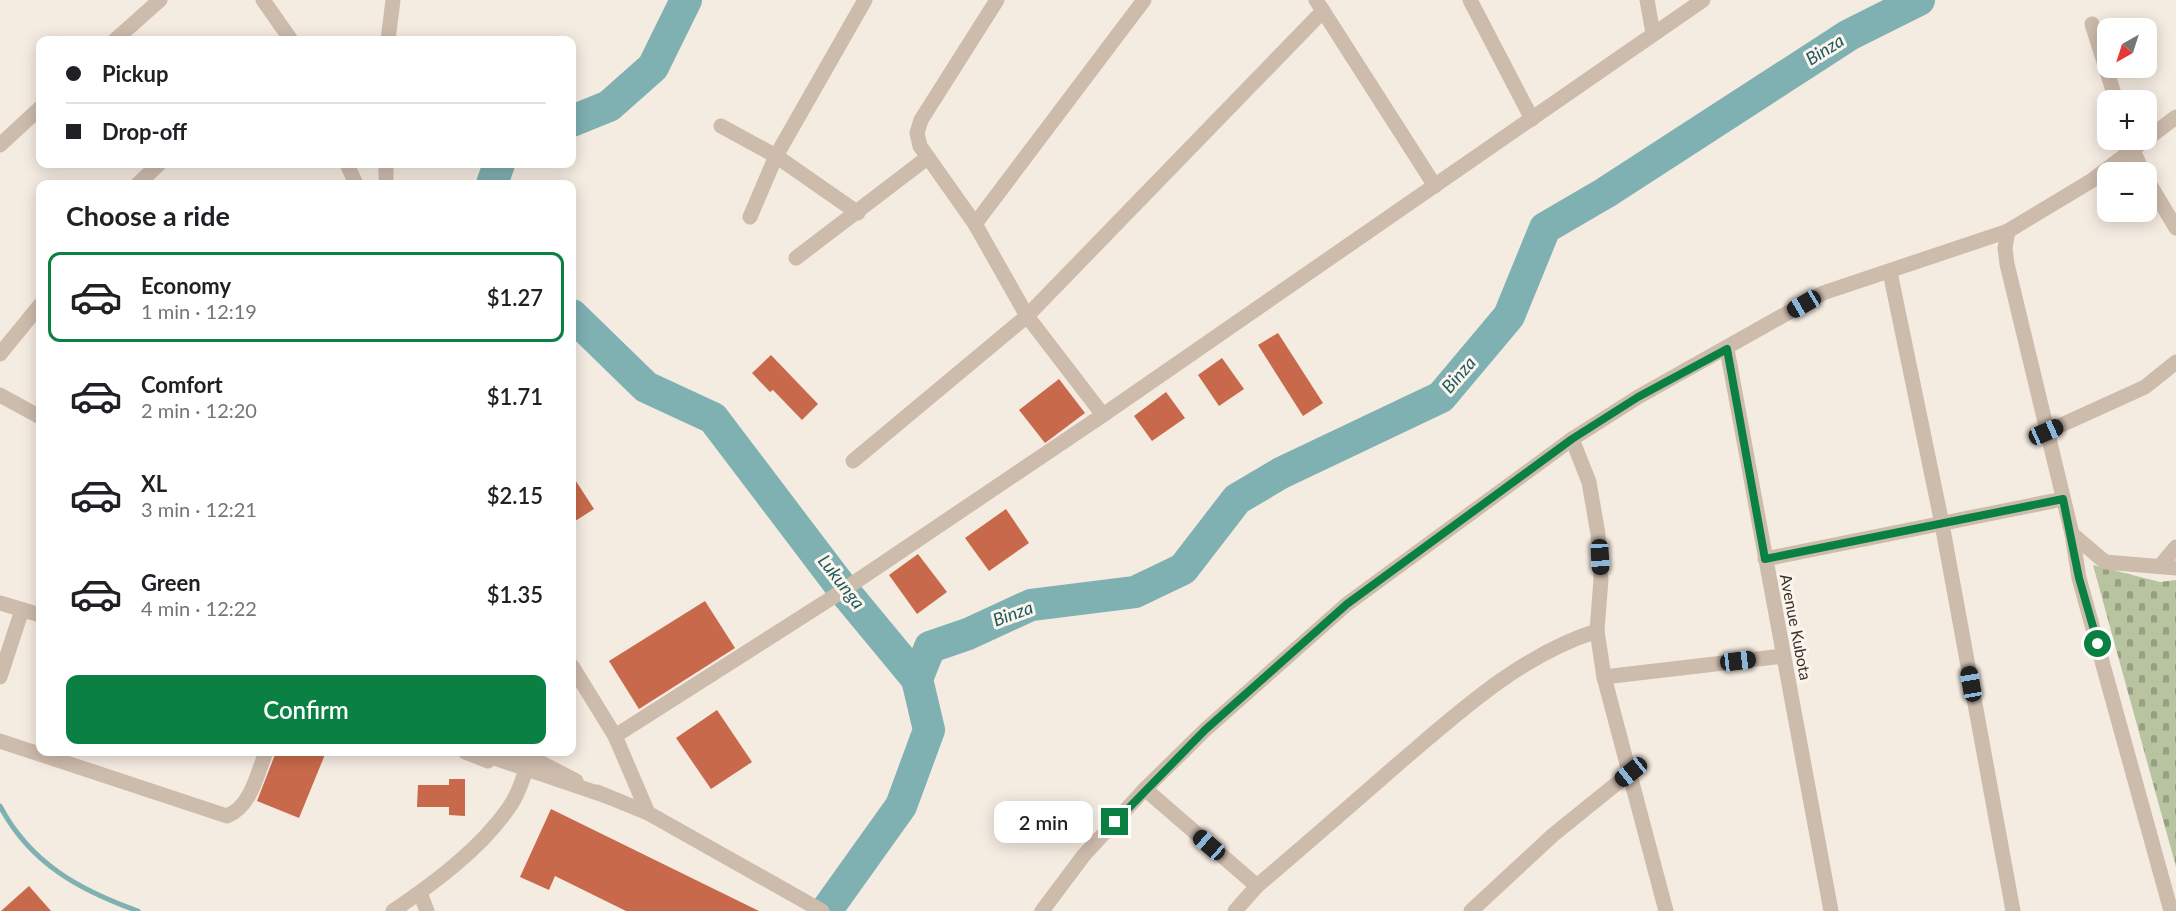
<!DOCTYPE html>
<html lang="en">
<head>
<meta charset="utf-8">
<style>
  :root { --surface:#fff; --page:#f2f2f2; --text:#202124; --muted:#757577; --line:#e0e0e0; --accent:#0b8043 }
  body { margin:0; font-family:Lato,sans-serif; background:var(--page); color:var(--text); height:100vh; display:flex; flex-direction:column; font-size:22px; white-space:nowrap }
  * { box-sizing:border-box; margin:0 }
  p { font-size:20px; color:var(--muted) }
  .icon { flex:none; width:33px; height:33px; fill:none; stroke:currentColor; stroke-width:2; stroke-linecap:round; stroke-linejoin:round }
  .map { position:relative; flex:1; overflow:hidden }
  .details { position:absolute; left:36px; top:180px; width:540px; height:576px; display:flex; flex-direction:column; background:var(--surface); border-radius:12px; box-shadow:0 3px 15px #0003 }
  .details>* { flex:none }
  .top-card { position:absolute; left:36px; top:36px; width:540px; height:132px; border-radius:12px; box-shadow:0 3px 15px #0003; display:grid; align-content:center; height:132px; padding:0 30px; background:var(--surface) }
  .needle { width:39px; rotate:219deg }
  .fabs { position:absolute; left:2097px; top:18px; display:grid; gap:12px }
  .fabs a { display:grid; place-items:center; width:60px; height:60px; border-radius:12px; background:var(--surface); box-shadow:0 3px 15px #0003; font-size:30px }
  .end { position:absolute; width:27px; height:27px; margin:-14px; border:8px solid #0b8043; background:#fff; box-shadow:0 0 0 3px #fff }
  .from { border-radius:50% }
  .bubble { position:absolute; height:42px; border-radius:12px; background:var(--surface); box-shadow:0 3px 15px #0003; font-size:20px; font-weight:600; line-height:42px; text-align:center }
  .car { position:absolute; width:18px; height:36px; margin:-18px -9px; border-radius:8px; box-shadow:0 0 4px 2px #0007; background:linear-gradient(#222 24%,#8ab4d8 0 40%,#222 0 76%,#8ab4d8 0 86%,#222 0) }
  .top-card b { display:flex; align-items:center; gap:21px; height:57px; font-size:22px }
  .top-card b+b { border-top:2px solid var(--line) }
  .top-card i { width:15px; height:15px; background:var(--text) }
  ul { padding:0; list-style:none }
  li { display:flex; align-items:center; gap:18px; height:90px; margin:0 12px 9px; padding:0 18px; border:3px solid transparent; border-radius:12px }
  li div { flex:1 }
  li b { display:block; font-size:22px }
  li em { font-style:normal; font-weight:600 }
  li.on { border-color:var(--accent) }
  li>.icon { width:54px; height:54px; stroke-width:1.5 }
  h2 { padding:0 30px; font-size:27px; line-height:72px }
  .primary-button { display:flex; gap:12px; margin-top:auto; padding:12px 30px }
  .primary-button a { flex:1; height:69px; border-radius:12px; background:var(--accent); color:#fff; font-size:24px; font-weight:600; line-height:69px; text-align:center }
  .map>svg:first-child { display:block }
  .cemetery { fill:url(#cemetery-stones) }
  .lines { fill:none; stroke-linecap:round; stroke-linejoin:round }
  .stream { stroke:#7fb0b2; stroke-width:5 }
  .river { stroke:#7fb0b2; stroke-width:32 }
  .building { fill:#c8694b }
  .minor { stroke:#cdbbac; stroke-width:15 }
  .minor-bridge { stroke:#cdbbac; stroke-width:15 }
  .route { stroke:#0b8043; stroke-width:8 }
  .labels { text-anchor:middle; stroke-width:6; stroke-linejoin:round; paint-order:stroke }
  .street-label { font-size:16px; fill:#3b302b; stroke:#fbf5ee }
  .water-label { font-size:18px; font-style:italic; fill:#1f5a5e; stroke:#fbf5ee }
</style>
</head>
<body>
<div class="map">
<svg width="2176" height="911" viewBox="0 0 2176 911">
  <defs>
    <pattern id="cemetery-stones" width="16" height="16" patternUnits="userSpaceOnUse" patternTransform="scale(1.5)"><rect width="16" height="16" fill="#b8c4a0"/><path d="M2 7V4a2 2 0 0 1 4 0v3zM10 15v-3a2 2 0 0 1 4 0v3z" fill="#97a083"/></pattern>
  </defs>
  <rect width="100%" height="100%" fill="#f4ebe1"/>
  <path class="cemetery" d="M2093,565L2160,582L2176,580V867Z"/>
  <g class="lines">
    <path class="stream" d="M0,806C30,863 79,890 138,911"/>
    <g class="river">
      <path d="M572,121L609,106L653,67L686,0"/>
      <path d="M492,184L499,164"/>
      <path d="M572,315L646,387L713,418L845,592L917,679L929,730L901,806L826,911"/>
      <path d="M917,679L930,647L968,634L1031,605L1135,592L1183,569L1237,499L1281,473L1441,397L1509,316L1545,228L1605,193L1849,35L1919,0"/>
    </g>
  </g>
  <g class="building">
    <path d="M1278,333L1323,403L1303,416L1258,345Z"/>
    <path d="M771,355L818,404L802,420L773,390L770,392L752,373Z"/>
    <path d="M1222,358L1244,389L1219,406L1198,375Z"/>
    <path d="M1059,379L1085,413L1045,443L1019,410Z"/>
    <path d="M1166,392L1185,418L1152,441L1134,416Z"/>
    <path d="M572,475L594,509L572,523Z"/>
    <path d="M1006,509L1029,543L989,571L965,538Z"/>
    <path d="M918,554L947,592L917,614L889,575Z"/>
    <path d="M705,601L735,648L639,709L609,661Z"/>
    <path d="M717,710L752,762L711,789L676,738Z"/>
    <path d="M276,752H326L299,818L257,801Z"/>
    <path d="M449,779H465V816L449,815V807H417L418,785H449Z"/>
    <path d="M551,809L759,911H626L555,876L549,890L520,877Z"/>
    <path d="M29,886L51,911H1Z"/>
  </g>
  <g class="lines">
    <g class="minor">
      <path d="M263,0L291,40"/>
      <path d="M997,0L921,120L917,133L920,146L975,224L1027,316L1103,415"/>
      <path d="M1316,0L1435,186"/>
      <path d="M1470,0L1532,119"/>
      <path d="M1647,0L1653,33"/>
      <path d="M2092,24L2116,100"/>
      <path d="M115,40L160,0"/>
      <path d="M388,40L393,0"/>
      <path d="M721,126L776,156L858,213"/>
      <path d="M2128,140L2143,172"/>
      <path d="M0,145L40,108"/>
      <path d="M347,164L356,184"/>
      <path d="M386,164V184"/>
      <path d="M2146,178L2176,228"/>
      <path d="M138,184L159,164"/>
      <path d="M750,217L776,156L865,0"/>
      <path d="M975,224L1144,0"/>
      <path d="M2008,231L2005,248L2007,264L2072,534L2079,578L2171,911"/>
      <path d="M796,258L927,158"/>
      <path d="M1890,272L1942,524L2013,911"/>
      <path d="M1727,349L1831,911"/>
      <path d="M0,354L40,305"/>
      <path d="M0,395L40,417"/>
      <path d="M2046,432L2145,387L2176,362"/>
      <path d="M1572,439L1589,482L1598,534L1601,579L1597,631L1604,677L1666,911"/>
      <path d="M853,461L1027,316L1323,11"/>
      <path d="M2072,534L2105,562L2176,568"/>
      <path d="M1765,559L2063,499"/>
      <path d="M2160,566L2176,547"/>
      <path d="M0,603L40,615"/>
      <path d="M572,666L615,736L648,813"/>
      <path d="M0,677L22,610"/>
      <path d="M1604,677L1783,656"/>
      <path d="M615,736L830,599L1103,415L1703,0"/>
      <path d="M0,741L227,816C251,807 257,774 266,752"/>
      <path d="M465,752L488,761"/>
      <path d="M506,752L530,757L576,781"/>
      <path d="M1145,789L1257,886"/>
      <path d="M597,792L648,813L822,911"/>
      <path d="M420,893L427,911"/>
      <path d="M393,911C434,883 479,850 508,809C519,794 524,775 530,758"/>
      <path d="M1042,911L1084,855L1145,789L1205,730L1347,604L1572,439L1638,397L1823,293L2008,231L2091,181L2176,117"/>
      <path d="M1235,911L1257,886C1304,846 1351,805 1398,764C1458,713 1520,655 1597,631"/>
      <path d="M1471,911L1553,835L1631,772"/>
    </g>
    <path class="minor-bridge" d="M477,752L609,797"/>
  </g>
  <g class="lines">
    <path class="route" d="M1115,822L1205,730L1347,604L1572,439L1638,397L1727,349L1765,559L2063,499L2079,578L2098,644"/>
  </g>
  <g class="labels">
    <g class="street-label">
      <text transform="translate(1796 627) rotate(79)" y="6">Avenue Kubota</text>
    </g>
    <g class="water-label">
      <text transform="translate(1825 50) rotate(-32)" y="6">Binza</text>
      <text transform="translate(1459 375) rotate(-49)" y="6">Binza</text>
      <text transform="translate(841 582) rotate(52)" y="6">Lukunga</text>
      <text transform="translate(1013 614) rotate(-20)" y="6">Binza</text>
    </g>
  </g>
</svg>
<div class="fabs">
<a><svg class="needle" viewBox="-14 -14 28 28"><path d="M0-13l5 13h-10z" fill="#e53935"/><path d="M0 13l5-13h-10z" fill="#757577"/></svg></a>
<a>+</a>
<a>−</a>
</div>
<i class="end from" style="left:2098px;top:644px"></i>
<i class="end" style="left:1115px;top:822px"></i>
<div class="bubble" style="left:994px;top:801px;width:99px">2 min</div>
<i class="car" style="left:1804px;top:304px;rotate:240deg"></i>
<i class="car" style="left:2046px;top:432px;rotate:66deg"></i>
<i class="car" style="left:1600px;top:557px;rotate:177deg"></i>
<i class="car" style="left:1738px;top:661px;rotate:83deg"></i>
<i class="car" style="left:1971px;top:684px;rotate:350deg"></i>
<i class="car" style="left:1631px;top:772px;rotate:231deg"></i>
<i class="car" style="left:1209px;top:845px;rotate:311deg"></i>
<div class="top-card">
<b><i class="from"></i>Pickup</b>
<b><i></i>Drop-off</b>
</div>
<section class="details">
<h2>Choose a ride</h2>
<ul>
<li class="on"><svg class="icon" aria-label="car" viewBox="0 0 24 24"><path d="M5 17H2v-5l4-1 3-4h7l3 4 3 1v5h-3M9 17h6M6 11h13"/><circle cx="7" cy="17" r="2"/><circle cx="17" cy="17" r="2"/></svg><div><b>Economy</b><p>1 min · 12:19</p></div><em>$1.27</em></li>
<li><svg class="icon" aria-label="car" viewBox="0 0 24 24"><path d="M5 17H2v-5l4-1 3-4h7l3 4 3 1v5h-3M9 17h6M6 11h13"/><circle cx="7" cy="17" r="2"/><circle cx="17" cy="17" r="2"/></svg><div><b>Comfort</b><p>2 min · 12:20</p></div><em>$1.71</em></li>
<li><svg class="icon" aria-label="car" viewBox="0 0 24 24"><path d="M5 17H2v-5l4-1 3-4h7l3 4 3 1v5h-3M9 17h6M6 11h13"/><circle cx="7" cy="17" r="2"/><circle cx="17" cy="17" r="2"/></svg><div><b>XL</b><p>3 min · 12:21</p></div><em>$2.15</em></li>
<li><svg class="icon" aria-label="car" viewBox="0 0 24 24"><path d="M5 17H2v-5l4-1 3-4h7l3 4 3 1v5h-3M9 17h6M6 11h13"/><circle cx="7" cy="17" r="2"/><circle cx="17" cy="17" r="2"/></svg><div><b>Green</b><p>4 min · 12:22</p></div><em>$1.35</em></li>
</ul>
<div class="primary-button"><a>Confirm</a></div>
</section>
</div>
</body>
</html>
